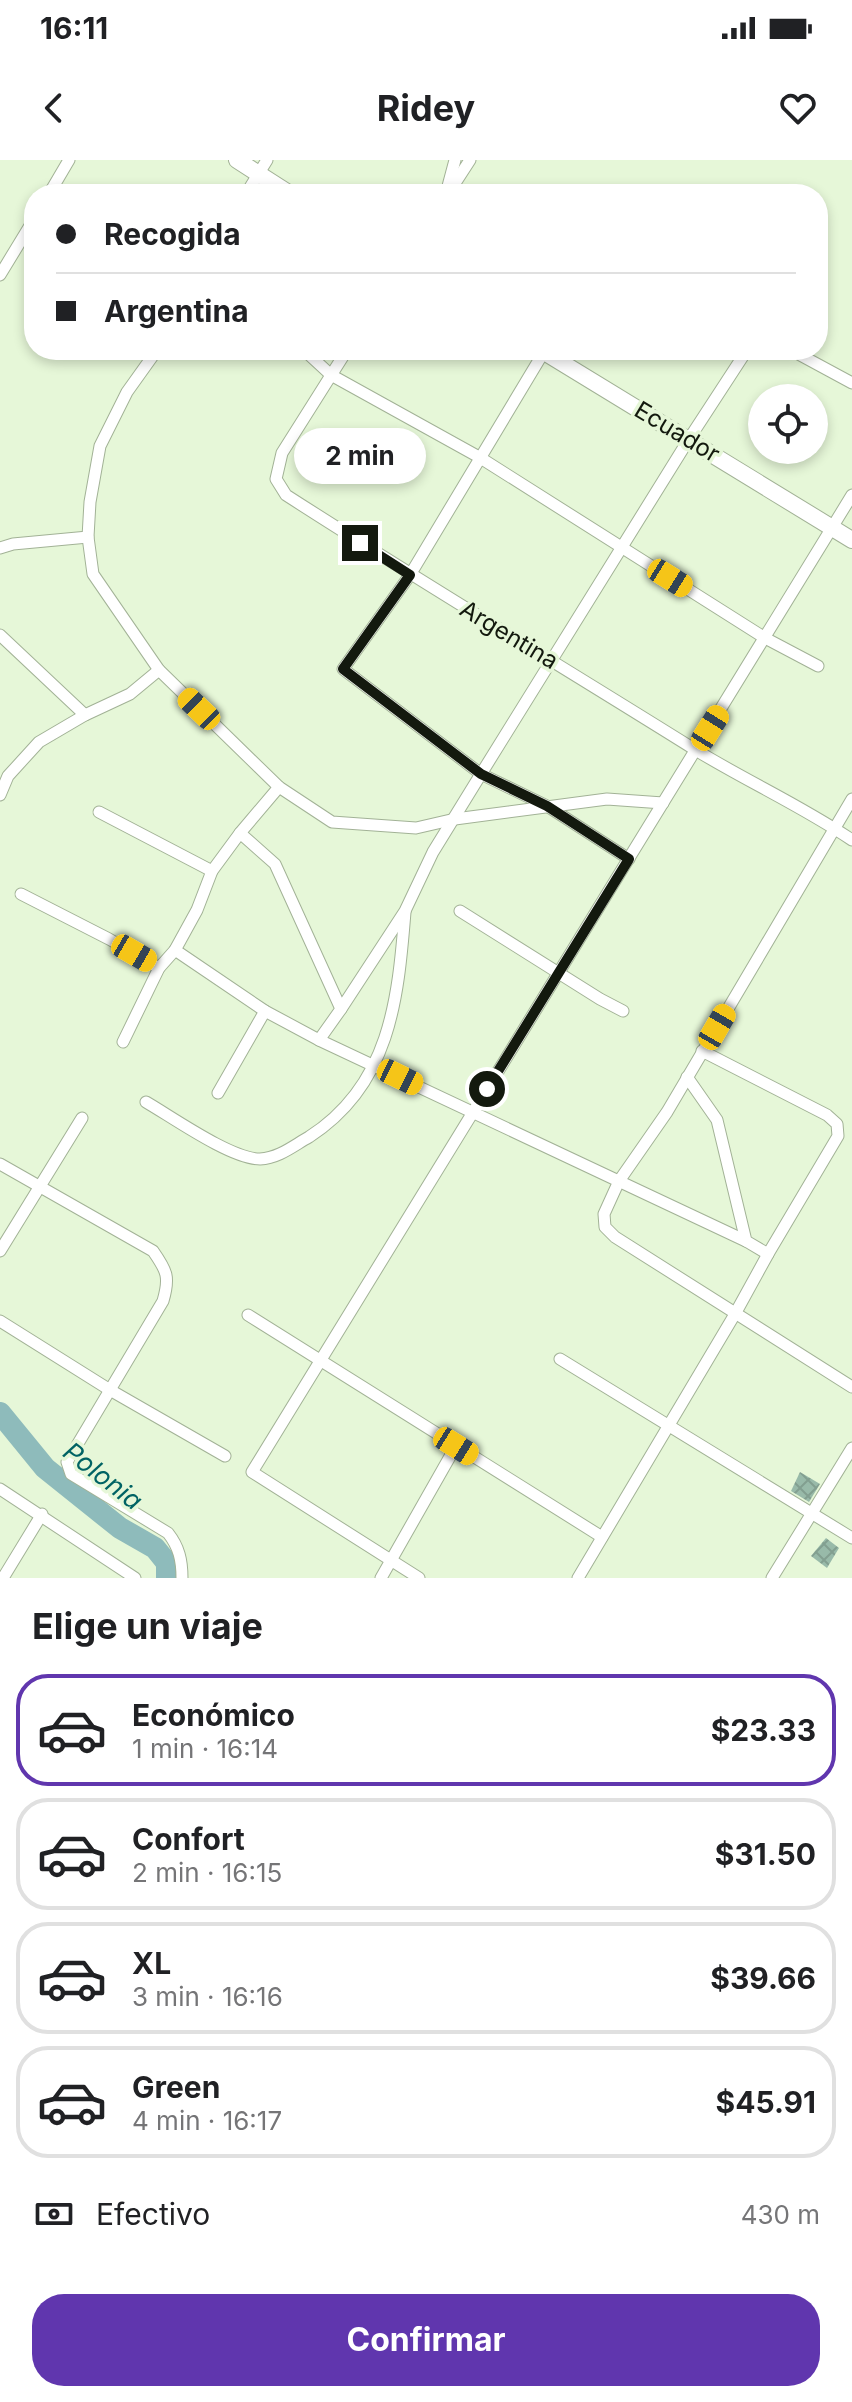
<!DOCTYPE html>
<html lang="es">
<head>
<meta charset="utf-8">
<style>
  :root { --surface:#fff; --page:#f6f6f6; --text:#202124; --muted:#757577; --line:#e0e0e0; --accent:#6036ae }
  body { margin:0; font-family:Inter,sans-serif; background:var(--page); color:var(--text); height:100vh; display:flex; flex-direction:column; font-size:30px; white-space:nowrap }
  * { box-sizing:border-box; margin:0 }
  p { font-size:26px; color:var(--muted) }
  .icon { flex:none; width:44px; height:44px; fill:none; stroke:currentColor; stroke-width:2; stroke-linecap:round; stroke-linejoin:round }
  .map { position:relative; height:1418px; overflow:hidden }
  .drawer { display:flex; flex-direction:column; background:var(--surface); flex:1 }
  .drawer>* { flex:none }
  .guide { position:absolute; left:24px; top:24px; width:804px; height:176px; border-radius:32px; box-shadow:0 4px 12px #0003; display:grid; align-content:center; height:176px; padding:0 32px; background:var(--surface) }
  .controls { position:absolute; left:748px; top:224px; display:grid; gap:16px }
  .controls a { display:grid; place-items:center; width:80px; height:80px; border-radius:50%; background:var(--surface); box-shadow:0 4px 12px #0003; font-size:40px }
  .end { position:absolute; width:36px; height:36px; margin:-18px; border:10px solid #13190e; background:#fff; box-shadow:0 0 0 4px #fff }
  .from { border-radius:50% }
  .bubble { position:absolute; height:56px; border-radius:28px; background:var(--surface); box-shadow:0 4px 12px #0003; font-size:26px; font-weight:700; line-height:56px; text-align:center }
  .car { position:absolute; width:24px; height:48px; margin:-24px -12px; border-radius:10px; box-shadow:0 0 6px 2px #0007; background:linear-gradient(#f5c518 24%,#345 0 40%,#f5c518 0 76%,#345 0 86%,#f5c518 0) }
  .guide b { display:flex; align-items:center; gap:28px; height:76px; font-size:30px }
  .guide b+b { border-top:2px solid var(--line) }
  .guide i { width:20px; height:20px; background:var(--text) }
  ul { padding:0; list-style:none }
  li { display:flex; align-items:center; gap:24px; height:112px; margin:0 16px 12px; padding:0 16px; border:4px solid var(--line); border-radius:32px }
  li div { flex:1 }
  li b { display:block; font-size:30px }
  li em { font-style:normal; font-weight:700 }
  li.active { border-color:var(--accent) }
  li>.icon { width:72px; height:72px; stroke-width:1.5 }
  h2 { padding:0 32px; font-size:36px; line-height:96px }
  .pay { display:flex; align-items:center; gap:20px; height:88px; padding:0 32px; font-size:30px }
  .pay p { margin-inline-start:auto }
  .cta { display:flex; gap:16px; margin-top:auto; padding:16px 32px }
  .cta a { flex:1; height:92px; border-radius:32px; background:var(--accent); color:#fff; font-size:32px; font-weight:700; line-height:92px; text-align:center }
  .status { display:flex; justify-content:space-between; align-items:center; height:56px; padding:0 40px; background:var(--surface); direction:ltr }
  .status svg { height:22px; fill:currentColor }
  header { display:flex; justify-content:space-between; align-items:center; height:104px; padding:0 32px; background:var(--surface); font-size:36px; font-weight:700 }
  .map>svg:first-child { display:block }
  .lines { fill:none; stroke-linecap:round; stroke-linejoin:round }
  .river { stroke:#8ebbbb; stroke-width:22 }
  .building { fill:url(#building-cross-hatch) }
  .street-casing { stroke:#a2b296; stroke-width:13 }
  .secondary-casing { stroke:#a2b296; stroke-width:18 }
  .street { stroke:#fff; stroke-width:11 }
  .secondary { stroke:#fff; stroke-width:16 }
  .route { stroke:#13190e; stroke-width:10 }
  .labels { text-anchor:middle; stroke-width:7; stroke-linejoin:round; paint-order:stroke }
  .street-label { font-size:24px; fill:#13190e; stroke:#e6f7d8 }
  .water-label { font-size:26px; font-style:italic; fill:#006364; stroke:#e6f7d8 }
</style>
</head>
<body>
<div class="status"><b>16:11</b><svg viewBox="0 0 49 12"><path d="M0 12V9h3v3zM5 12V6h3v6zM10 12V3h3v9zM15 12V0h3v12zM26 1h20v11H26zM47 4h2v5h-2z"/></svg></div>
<header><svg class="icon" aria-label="back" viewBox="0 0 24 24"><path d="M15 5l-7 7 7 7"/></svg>Ridey<svg class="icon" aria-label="heart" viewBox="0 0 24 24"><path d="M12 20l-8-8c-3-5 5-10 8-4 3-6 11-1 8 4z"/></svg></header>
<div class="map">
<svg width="852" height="1418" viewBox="0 0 852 1418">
  <defs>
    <pattern id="building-cross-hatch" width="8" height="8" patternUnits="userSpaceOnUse" patternTransform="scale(2)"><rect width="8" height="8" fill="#98baa9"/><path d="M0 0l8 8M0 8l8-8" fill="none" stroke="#829f90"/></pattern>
  </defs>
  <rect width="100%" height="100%" fill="#e6f7d8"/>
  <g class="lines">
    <path class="river" d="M0,1253L45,1308L120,1368L155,1388L167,1403V1418"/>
  </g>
  <g class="building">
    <path d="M800,1312L820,1324L809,1342L791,1331Z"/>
    <path d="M826,1378L839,1388L827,1408L811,1396Z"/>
  </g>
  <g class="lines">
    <defs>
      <g id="street">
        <path d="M447,30L455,0"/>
        <path d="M49,34L69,0"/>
        <path d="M246,34L267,0"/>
        <path d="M448,34L470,0"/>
        <path d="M0,115L34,59"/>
        <path d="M157,190L127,232L100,286L90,342L88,377L93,414L159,510L279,627L332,662L416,668L455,659L607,639L663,643"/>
        <path d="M304,190L331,215L479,297L765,478L818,506"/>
        <path d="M347,190L282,293L276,319L286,335C421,422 558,504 694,589C746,621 802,646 852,680"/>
        <path d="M545,190L410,415L343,509L481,614L547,646L629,699"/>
        <path d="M791,190L852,223"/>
        <path d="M0,388L13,384L88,377"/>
        <path d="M0,475L85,555"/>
        <path d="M0,635L8,616L39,582L85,555L130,534L159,510"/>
        <path d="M852,639L667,952L619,1021L604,1054L605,1067L615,1077L852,1227"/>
        <path d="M99,652L212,711"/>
        <path d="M240,673L275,704L341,849L319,880"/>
        <path d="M21,734L109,779L159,808"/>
        <path d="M460,751L600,839L623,851"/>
        <path d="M175,790L265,851L319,880L746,1081"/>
        <path d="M341,849L405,751L433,692L481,614L689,279L747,190"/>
        <path d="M123,882L159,808L175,790L197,750L212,711L240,673L279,627"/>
        <path d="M702,891L827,955L837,964L838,976L768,1094"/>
        <path d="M218,933L265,851"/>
        <path d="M146,942C172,957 231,999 260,999C279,998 293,986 309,977C390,925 398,840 405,752"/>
        <path d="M0,1004L153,1091C167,1111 170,1117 163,1141L67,1302L71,1314L168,1373C179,1387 182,1400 182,1418"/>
        <path d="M0,1091L82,958"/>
        <path d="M248,1155L602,1377"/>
        <path d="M0,1161L110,1230L225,1296"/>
        <path d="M560,1199L852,1378"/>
        <path d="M0,1329L135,1418"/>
        <path d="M3,1418L42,1354"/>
        <path d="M381,1418L456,1286"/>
        <path d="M419,1418L252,1312L852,335"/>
        <path d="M578,1418L735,1154L768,1094L746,1081L717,960L687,917"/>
        <path d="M772,1418L852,1288"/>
      </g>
      <g id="secondary">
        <path d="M237,0L290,34"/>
        <path d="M541,190L852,380"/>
      </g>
    </defs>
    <use href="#street" class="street-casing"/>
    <use href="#secondary" class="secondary-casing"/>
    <use href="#street" class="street"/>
    <use href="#secondary" class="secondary"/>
  </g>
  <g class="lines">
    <path class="route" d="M360,383L410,415L343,509L481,614L547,646L629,699L487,929"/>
  </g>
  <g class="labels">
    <g class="street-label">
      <text transform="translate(677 272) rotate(31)" y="8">Ecuador</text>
      <text transform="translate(509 475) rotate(31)" y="8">Argentina</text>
    </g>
    <g class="water-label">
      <text transform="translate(103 1316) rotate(38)" y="9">Polonia</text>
    </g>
  </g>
</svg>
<div class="controls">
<a><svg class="icon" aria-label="locate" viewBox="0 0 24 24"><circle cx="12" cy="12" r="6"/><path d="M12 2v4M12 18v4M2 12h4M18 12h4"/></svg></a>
</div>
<i class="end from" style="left:487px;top:929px"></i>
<i class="end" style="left:360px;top:383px"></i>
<div class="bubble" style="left:294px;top:268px;width:132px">2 min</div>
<i class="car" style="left:670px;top:418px;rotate:122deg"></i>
<i class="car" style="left:199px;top:549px;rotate:314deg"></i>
<i class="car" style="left:710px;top:568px;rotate:32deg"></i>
<i class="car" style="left:134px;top:793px;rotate:120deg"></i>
<i class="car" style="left:717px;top:867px;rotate:30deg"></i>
<i class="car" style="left:400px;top:917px;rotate:116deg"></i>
<i class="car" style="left:456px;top:1286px;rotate:122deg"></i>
<div class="guide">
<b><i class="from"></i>Recogida</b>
<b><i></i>Argentina</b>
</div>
</div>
<section class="drawer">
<h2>Elige un viaje</h2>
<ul>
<li class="active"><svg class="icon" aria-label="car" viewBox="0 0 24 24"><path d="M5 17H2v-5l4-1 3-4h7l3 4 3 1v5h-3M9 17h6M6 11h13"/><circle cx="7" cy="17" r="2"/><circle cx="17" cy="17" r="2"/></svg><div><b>Económico</b><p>1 min · 16:14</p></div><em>$23.33</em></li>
<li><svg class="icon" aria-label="car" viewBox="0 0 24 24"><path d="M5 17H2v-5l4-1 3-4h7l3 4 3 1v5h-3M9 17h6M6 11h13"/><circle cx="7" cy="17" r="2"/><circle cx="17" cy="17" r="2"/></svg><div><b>Confort</b><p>2 min · 16:15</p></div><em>$31.50</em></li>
<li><svg class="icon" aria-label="car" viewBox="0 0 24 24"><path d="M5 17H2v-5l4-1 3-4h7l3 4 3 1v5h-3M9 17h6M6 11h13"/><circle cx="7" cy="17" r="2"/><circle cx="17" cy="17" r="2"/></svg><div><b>XL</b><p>3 min · 16:16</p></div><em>$39.66</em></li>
<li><svg class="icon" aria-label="car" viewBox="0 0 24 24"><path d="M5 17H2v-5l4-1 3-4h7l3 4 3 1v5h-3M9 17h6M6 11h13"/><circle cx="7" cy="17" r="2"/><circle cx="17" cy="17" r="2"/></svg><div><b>Green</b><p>4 min · 16:17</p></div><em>$45.91</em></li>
</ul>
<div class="pay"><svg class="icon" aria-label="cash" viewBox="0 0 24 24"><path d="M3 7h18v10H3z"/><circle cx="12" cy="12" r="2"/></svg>Efectivo<p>430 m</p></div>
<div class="cta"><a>Confirmar</a></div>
</section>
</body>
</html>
